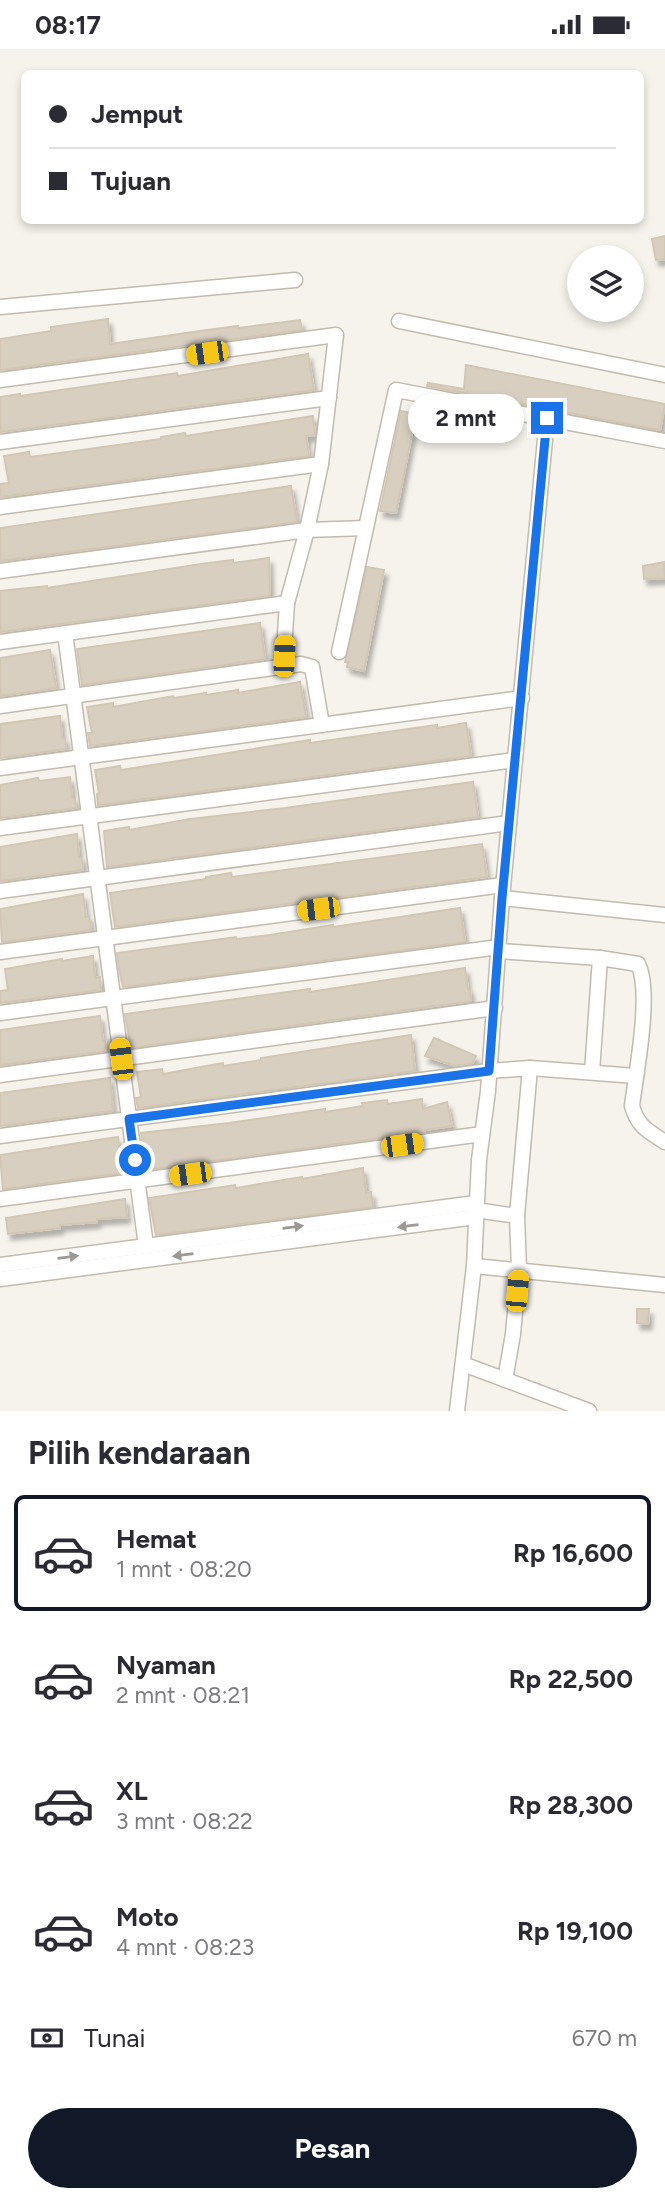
<!DOCTYPE html>
<html lang="id">
<head>
<meta charset="utf-8">
<style>
  :root { --surface:#fff; --page:#f2f2f3; --text:#2b2b33; --muted:#7c7c81; --line:#e1e1e2; --accent:#111827 }
  body { margin:0; font-family:Figtree,sans-serif; background:var(--page); color:var(--text); height:100vh; display:flex; flex-direction:column; font-size:26px; white-space:nowrap }
  * { box-sizing:border-box; margin:0 }
  p { font-size:23px; color:var(--muted) }
  .icon { flex:none; width:38px; height:38px; fill:none; stroke:currentColor; stroke-width:2; stroke-linecap:round; stroke-linejoin:round }
  .map { position:relative; height:1362px; overflow:hidden }
  .sheet { display:flex; flex-direction:column; background:var(--surface); flex:1 }
  .sheet>* { flex:none }
  .top-card { position:absolute; left:21px; top:21px; width:623px; height:154px; border-radius:10px; box-shadow:0 4px 10px #0003; display:grid; align-content:center; height:154px; padding:0 28px; background:var(--surface) }
  .fabs { position:absolute; left:567px; top:196px; display:grid; gap:14px }
  .fabs a { display:grid; place-items:center; width:77px; height:77px; border-radius:50%; background:var(--surface); box-shadow:0 4px 10px #0003; font-size:35px }
  .end { position:absolute; width:32px; height:32px; margin:-16px; border:9px solid #1a73e8; background:#fff; box-shadow:0 0 0 4px #fff }
  .from { border-radius:50% }
  .bubble { position:absolute; height:49px; border-radius:24px; background:var(--surface); box-shadow:0 4px 10px #0003; font-size:23px; font-weight:700; line-height:49px; text-align:center }
  .car { position:absolute; width:21px; height:42px; margin:-21px -10px; border-radius:9px; box-shadow:0 0 5px 2px #0007; background:linear-gradient(#f5c518 24%,#345 0 40%,#f5c518 0 76%,#345 0 86%,#f5c518 0) }
  .top-card b { display:flex; align-items:center; gap:24px; height:66px; font-size:26px }
  .top-card b+b { border-top:2px solid var(--line) }
  .top-card i { width:18px; height:18px; background:var(--text) }
  ul { padding:0; list-style:none }
  li { display:flex; align-items:center; gap:21px; height:116px; margin:0 14px 10px; padding:0 14px; border:4px solid transparent; border-radius:10px }
  li div { flex:1 }
  li b { display:block; font-size:26px }
  li em { font-style:normal; font-weight:700 }
  li.on { border-color:var(--accent) }
  li>.icon { width:63px; height:63px; stroke-width:1.5 }
  h2 { padding:0 28px; font-size:32px; line-height:84px }
  .pay { display:flex; align-items:center; gap:18px; height:77px; padding:0 28px; font-size:26px }
  .pay p { margin-inline-start:auto }
  .primary-button { display:flex; gap:14px; margin-top:auto; padding:14px 28px }
  .primary-button a { flex:1; height:80px; border-radius:42px; background:var(--accent); color:#fff; font-size:28px; font-weight:700; line-height:80px; text-align:center }
  .status { display:flex; justify-content:space-between; align-items:center; height:49px; padding:0 35px; background:var(--surface); direction:ltr }
  .status svg { height:19px; fill:currentColor }
  .map>svg:first-child { display:block }
  .building { fill:#d8cfc1; stroke:#d3c7b4; stroke-width:2; filter:url(#shadow) }
  .lines { fill:none; stroke-linecap:round; stroke-linejoin:round }
  .minor-casing { stroke:#c2bbae; stroke-width:17 }
  .minor { stroke:#fff; stroke-width:14 }
  .oneway { fill:#9c9892 }
  .route { stroke:#1a73e8; stroke-width:9 }
</style>
</head>
<body>
<div class="status"><b>08:17</b><svg viewBox="0 0 49 12"><path d="M0 12V9h3v3zM5 12V6h3v6zM10 12V3h3v9zM15 12V0h3v12zM26 1h20v11H26zM47 4h2v5h-2z"/></svg></div>
<div class="map">
<svg width="665" height="1362" viewBox="0 0 665 1362">
  <defs>
    <filter id="shadow"><feDropShadow dx="3.5" dy="6" stdDeviation="2" flood-color="#0004"/></filter>
  </defs>
  <rect width="100%" height="100%" fill="#f6f3ec"/>
  <g class="building">
    <path d="M665,187V210L656,211L652,190Z"/>
    <path d="M108,270L110,295L207,281L238,277V279L300,271L302,281L0,321V290L51,282V278Z"/>
    <path d="M308,305L314,341L0,383V348L20,345V347L177,324L178,327Z"/>
    <path d="M466,316L665,355L660,381L427,337L428,334L464,340Z"/>
    <path d="M401,362L416,365L396,464L380,462Z"/>
    <path d="M313,367L315,386L306,387L309,407L0,448V435L9,434L4,407L29,403L30,408L60,404L161,390V388L185,384L186,387Z"/>
    <path d="M291,437L297,473L0,512V479Z"/>
    <path d="M269,509L270,547L0,583V542L47,537V539L201,515L233,511V514Z"/>
    <path d="M664,513L665,529L644,530L643,517Z"/>
    <path d="M367,518L384,521L364,622L347,618L348,613H345Z"/>
    <path d="M260,574L265,610L82,636L77,600Z"/>
    <path d="M50,601L56,639L0,647V609Z"/>
    <path d="M300,633L306,668L90,697L88,684H92L87,658L113,654V658L173,647L174,649L206,644V646L238,641V644Z"/>
    <path d="M60,667L62,689H65L66,700L0,709L1,675Z"/>
    <path d="M466,674L471,707L98,756L97,745L99,744L95,721L120,717L121,721L310,691V694L437,676V679Z"/>
    <path d="M70,728L72,749H75L76,759L0,769V736L38,729L39,732Z"/>
    <path d="M473,733L478,768L107,818L104,782L129,778V781L190,770L285,759Z"/>
    <path d="M77,785L79,808H82L83,821L0,832V798Z"/>
    <path d="M482,795L487,828L115,878L110,844L206,830V828L231,824L232,828Z"/>
    <path d="M83,845L86,868L89,867L91,881L2,893L0,860Z"/>
    <path d="M460,859L465,893L123,938L119,920L117,904L236,888L237,890L270,886L333,876V878Z"/>
    <path d="M93,907L95,929L100,928L101,941L0,954V942L8,941L5,920L62,910V912Z"/>
    <path d="M465,919L468,941L470,940L471,952L131,999L125,965L310,940V943Z"/>
    <path d="M100,967L103,992L105,991L106,1002L0,1016V981Z"/>
    <path d="M411,986L415,1022L138,1059L136,1049L141,1048L137,1023L162,1020L163,1025L223,1014V1017L261,1011V1009Z"/>
    <path d="M434,989L476,1007L472,1015L455,1017L425,1007Z"/>
    <path d="M110,1029L113,1062L0,1077V1044Z"/>
    <path d="M422,1050L423,1060L447,1053L452,1077L425,1081V1083L146,1121L141,1084L229,1074L325,1060V1063L363,1057L362,1054L387,1051L388,1055Z"/>
    <path d="M118,1088L122,1124L3,1140L0,1106Z"/>
    <path d="M363,1119L366,1144L371,1143L373,1158L156,1186L149,1149L235,1136L236,1139L302,1128V1130Z"/>
    <path d="M125,1150L127,1168L97,1170V1173L60,1176V1179L8,1185L6,1169Z"/>
    <path d="M637,1260H649L648,1275L637,1274Z"/>
  </g>
  <g class="lines">
    <defs>
      <g id="minor">
        <path d="M0,258L295,231"/>
        <path d="M399,272L665,326"/>
        <path d="M0,331L336,286L321,415L307,481L287,554L283,617"/>
        <path d="M0,393L329,349"/>
        <path d="M0,458L321,415"/>
        <path d="M0,522L307,481L366,479"/>
        <path d="M65,584L146,1197"/>
        <path d="M0,593L287,554"/>
        <path d="M339,603L396,341L665,392"/>
        <path d="M0,657L301,615L312,618L322,676"/>
        <path d="M0,719L522,649"/>
        <path d="M0,779L515,711"/>
        <path d="M0,842L509,774"/>
        <path d="M502,849L665,866"/>
        <path d="M499,902L600,909L638,915C652,943 636,1024 632,1057C638,1078 648,1082 665,1093"/>
        <path d="M0,903L503,836"/>
        <path d="M0,964L499,898"/>
        <path d="M530,1019L636,1027"/>
        <path d="M592,1023L600,909"/>
        <path d="M0,1026L495,959"/>
        <path d="M0,1087L489,1022L530,1019L517,1167L519,1220L513,1285L505,1331"/>
        <path d="M0,1150L482,1085"/>
        <path d="M476,1161L517,1167"/>
        <path d="M0,1216L476,1154"/>
        <path d="M474,1217L665,1236"/>
        <path d="M0,1230L476,1168"/>
        <path d="M463,1315L589,1362"/>
        <path d="M457,1362L474,1217L479,1111L488,1042L502,849L547,369"/>
      </g>
    </defs>
    <use href="#minor" class="minor-casing"/>
    <use href="#minor" class="minor"/>
  </g>
  <defs><path id="oneway-solid" d="M-6-.8H1V-3.2L6.5 0L1 3.2V.8H-6Z" transform="scale(1.75)"/></defs>
  <g class="oneway">
    <use href="#oneway-solid" transform="translate(408 1177) rotate(173)"/>
    <use href="#oneway-solid" transform="translate(293 1178) rotate(-7)"/>
    <use href="#oneway-solid" transform="translate(183 1206) rotate(173)"/>
    <use href="#oneway-solid" transform="translate(68 1208) rotate(-7)"/>
  </g>
  <g class="lines">
    <path class="route" d="M135,1111L129,1070L489,1022L502,849L547,369"/>
  </g>
</svg>
<div class="fabs">
<a><svg class="icon" aria-label="layers" viewBox="0 0 24 24"><path d="M12 4l9 5-9 5-9-5zM3 14l9 5 9-5"/></svg></a>
</div>
<i class="end from" style="left:135px;top:1111px"></i>
<i class="end" style="left:547px;top:369px"></i>
<div class="bubble" style="left:408px;top:345px;width:116px">2 mnt</div>
<i class="car" style="left:207px;top:304px;rotate:262deg"></i>
<i class="car" style="left:284px;top:607px;rotate:3deg"></i>
<i class="car" style="left:318px;top:860px;rotate:263deg"></i>
<i class="car" style="left:121px;top:1010px;rotate:353deg"></i>
<i class="car" style="left:402px;top:1096px;rotate:82deg"></i>
<i class="car" style="left:190px;top:1125px;rotate:262deg"></i>
<i class="car" style="left:517px;top:1242px;rotate:5deg"></i>
<div class="top-card">
<b><i class="from"></i>Jemput</b>
<b><i></i>Tujuan</b>
</div>
</div>
<section class="sheet">
<h2>Pilih kendaraan</h2>
<ul>
<li class="on"><svg class="icon" aria-label="car" viewBox="0 0 24 24"><path d="M5 17H2v-5l4-1 3-4h7l3 4 3 1v5h-3M9 17h6M6 11h13"/><circle cx="7" cy="17" r="2"/><circle cx="17" cy="17" r="2"/></svg><div><b>Hemat</b><p>1 mnt · 08:20</p></div><em>Rp 16,600</em></li>
<li><svg class="icon" aria-label="car" viewBox="0 0 24 24"><path d="M5 17H2v-5l4-1 3-4h7l3 4 3 1v5h-3M9 17h6M6 11h13"/><circle cx="7" cy="17" r="2"/><circle cx="17" cy="17" r="2"/></svg><div><b>Nyaman</b><p>2 mnt · 08:21</p></div><em>Rp 22,500</em></li>
<li><svg class="icon" aria-label="car" viewBox="0 0 24 24"><path d="M5 17H2v-5l4-1 3-4h7l3 4 3 1v5h-3M9 17h6M6 11h13"/><circle cx="7" cy="17" r="2"/><circle cx="17" cy="17" r="2"/></svg><div><b>XL</b><p>3 mnt · 08:22</p></div><em>Rp 28,300</em></li>
<li><svg class="icon" aria-label="car" viewBox="0 0 24 24"><path d="M5 17H2v-5l4-1 3-4h7l3 4 3 1v5h-3M9 17h6M6 11h13"/><circle cx="7" cy="17" r="2"/><circle cx="17" cy="17" r="2"/></svg><div><b>Moto</b><p>4 mnt · 08:23</p></div><em>Rp 19,100</em></li>
</ul>
<div class="pay"><svg class="icon" aria-label="cash" viewBox="0 0 24 24"><path d="M3 7h18v10H3z"/><circle cx="12" cy="12" r="2"/></svg>Tunai<p>670 m</p></div>
<div class="primary-button"><a>Pesan</a></div>
</section>
</body>
</html>
